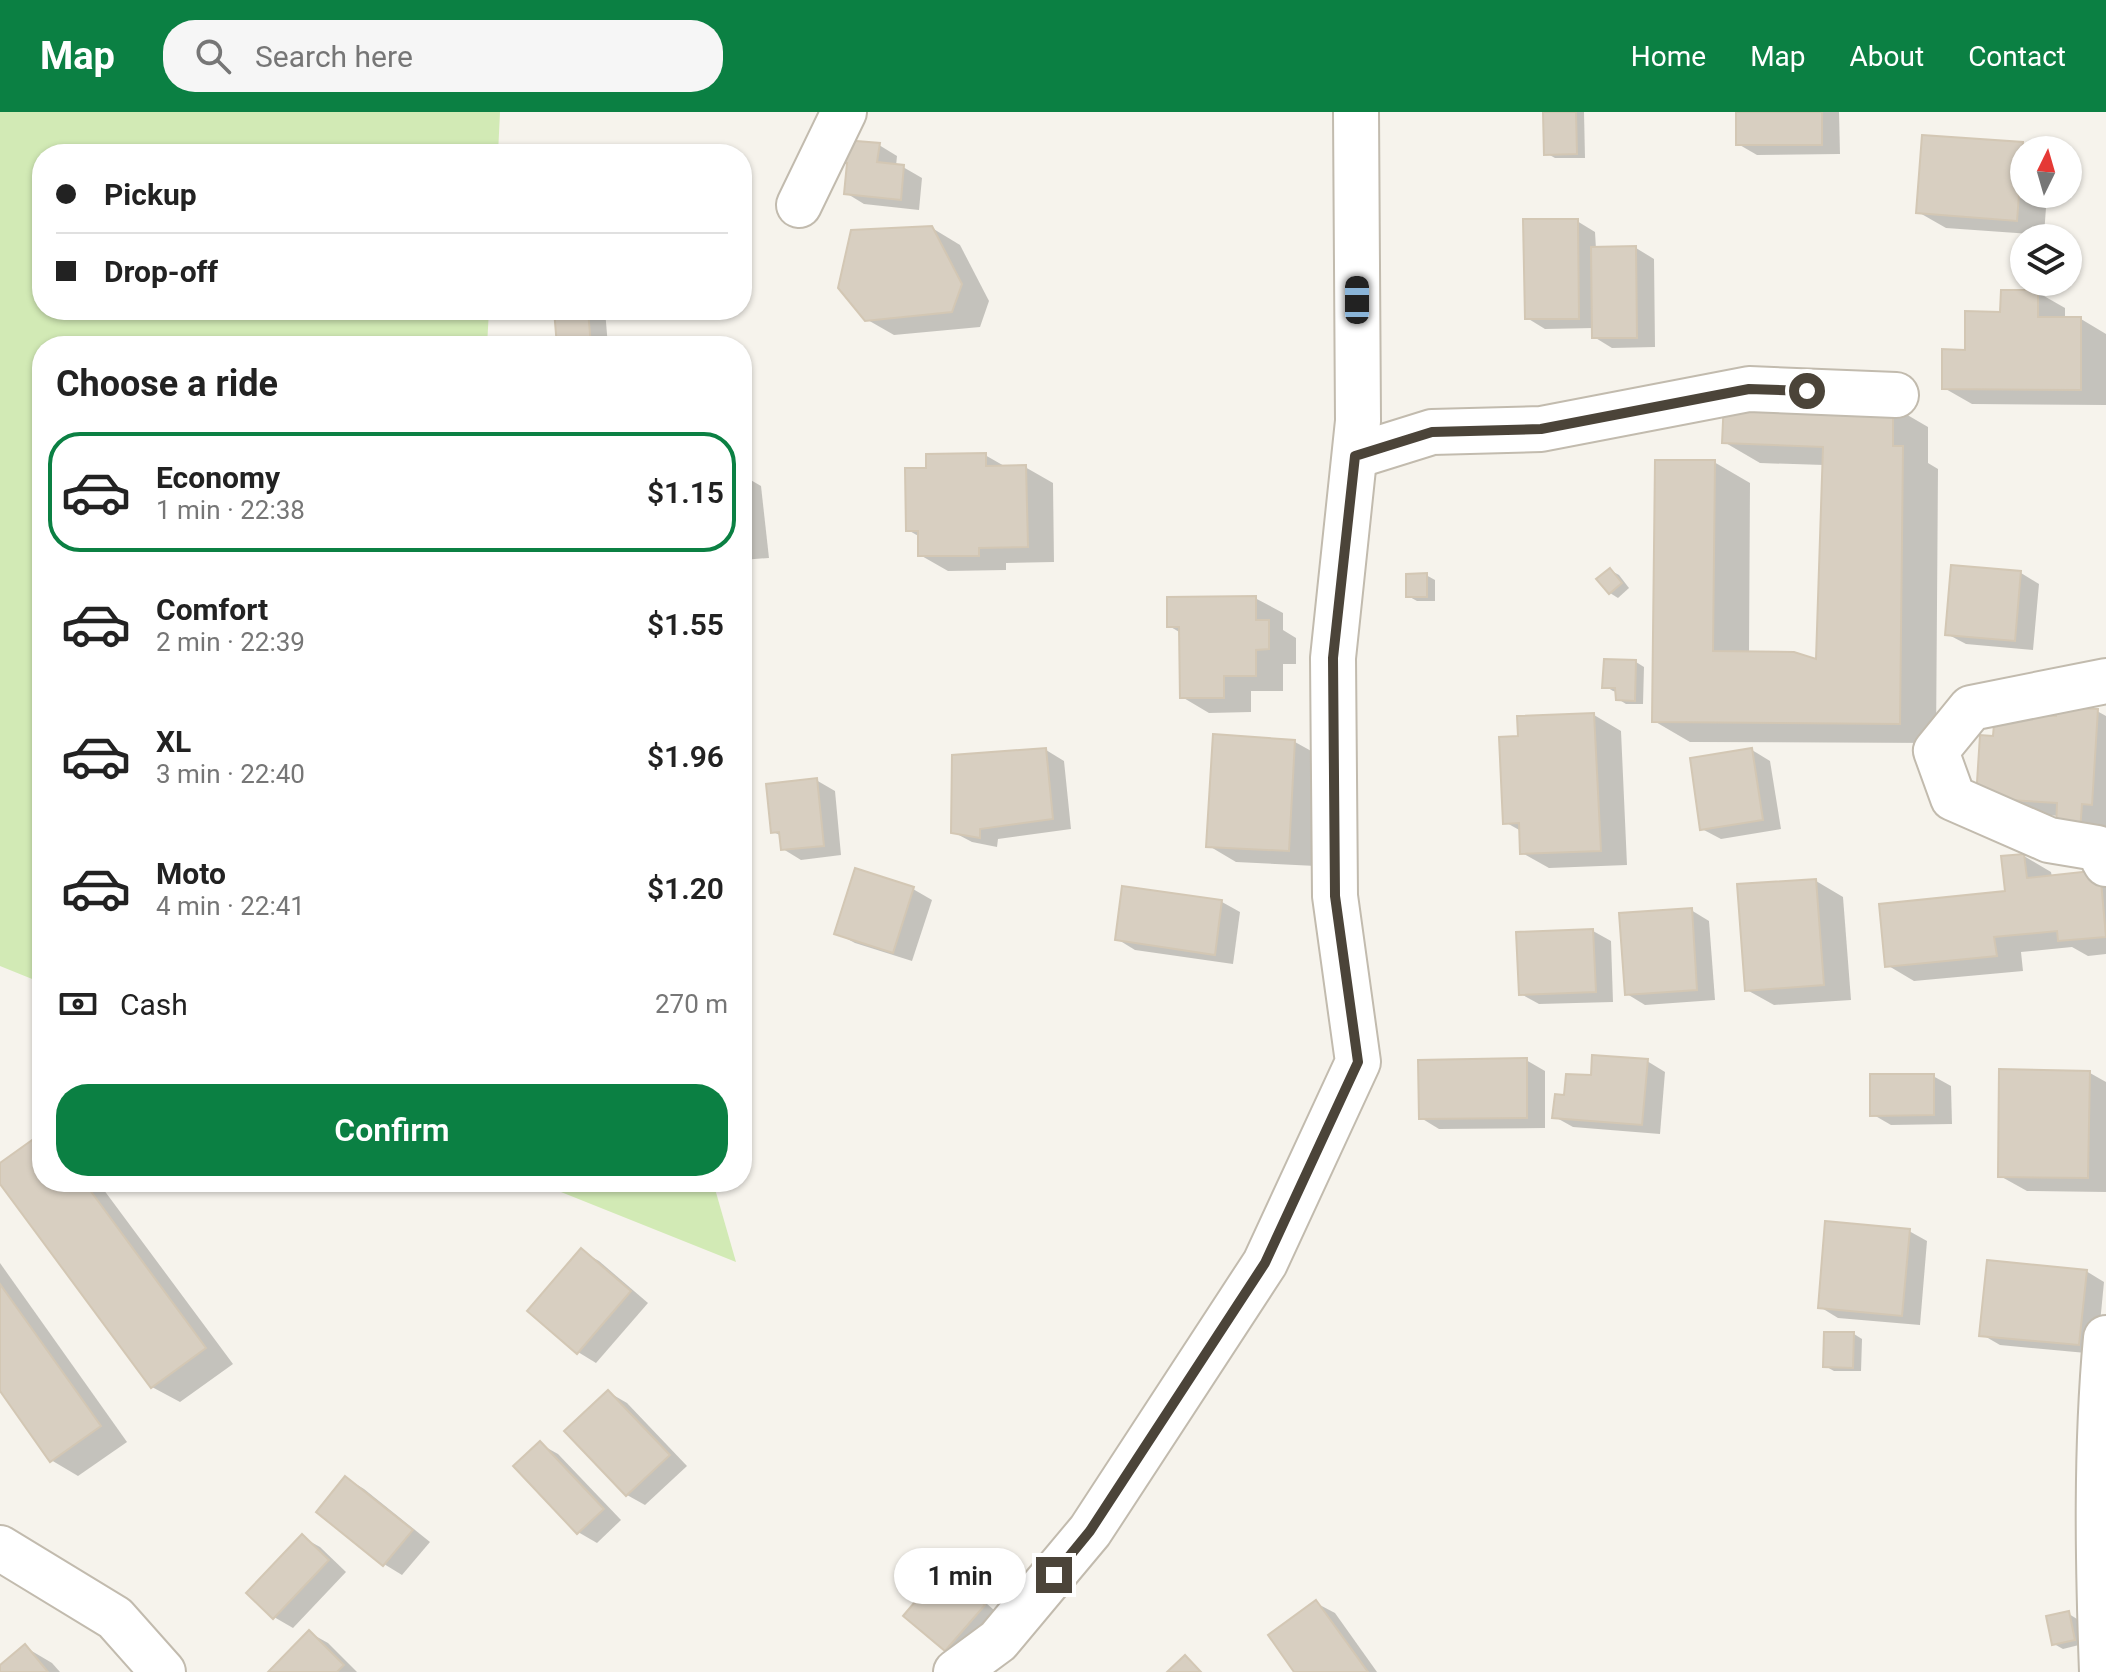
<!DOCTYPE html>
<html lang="en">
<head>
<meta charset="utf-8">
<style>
  :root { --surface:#fff; --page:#f6f6f6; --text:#222; --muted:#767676; --line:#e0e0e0; --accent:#0b8043 }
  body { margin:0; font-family:Roboto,sans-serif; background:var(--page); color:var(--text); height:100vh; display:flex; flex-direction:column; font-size:30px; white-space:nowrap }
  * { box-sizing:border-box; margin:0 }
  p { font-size:26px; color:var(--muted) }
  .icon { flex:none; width:44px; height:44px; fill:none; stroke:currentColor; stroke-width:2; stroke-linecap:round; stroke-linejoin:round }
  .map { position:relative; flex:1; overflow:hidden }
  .panel { position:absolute; left:32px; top:224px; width:720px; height:856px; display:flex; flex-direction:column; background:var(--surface); border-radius:32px; box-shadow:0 2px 6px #0004 }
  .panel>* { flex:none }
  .banner { position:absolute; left:32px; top:32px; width:720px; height:176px; border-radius:32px; box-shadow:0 2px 6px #0004; display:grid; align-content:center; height:176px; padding:0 24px; background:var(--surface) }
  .needle { width:52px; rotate:5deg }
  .controls { position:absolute; left:2010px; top:24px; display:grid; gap:16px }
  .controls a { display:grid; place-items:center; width:72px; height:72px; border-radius:50%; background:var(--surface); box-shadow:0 2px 6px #0004; font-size:40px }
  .end { position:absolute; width:36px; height:36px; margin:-18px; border:10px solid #4b4439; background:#fff; box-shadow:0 0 0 4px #fff }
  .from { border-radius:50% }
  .bubble { position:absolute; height:56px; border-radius:28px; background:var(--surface); box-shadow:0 2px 6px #0004; font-size:26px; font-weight:600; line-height:56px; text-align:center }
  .car { position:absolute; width:24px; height:48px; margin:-24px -12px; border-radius:10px; box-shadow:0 0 6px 2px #0007; background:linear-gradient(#222 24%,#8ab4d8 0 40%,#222 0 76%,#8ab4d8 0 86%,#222 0) }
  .banner b { display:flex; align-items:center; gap:28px; height:76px; font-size:30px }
  .banner b+b { border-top:2px solid var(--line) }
  .banner i { width:20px; height:20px; background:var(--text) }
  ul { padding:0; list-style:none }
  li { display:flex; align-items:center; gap:24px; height:120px; margin:0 16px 12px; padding:0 8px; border:4px solid transparent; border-radius:32px }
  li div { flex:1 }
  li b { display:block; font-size:30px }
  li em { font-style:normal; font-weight:600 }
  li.current { border-color:var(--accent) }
  li>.icon { width:72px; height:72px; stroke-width:1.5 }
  h2 { padding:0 24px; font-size:36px; line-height:96px }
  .pay { display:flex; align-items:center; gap:20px; height:88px; padding:0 24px; font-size:30px }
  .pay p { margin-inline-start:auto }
  .action { display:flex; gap:16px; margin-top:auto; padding:16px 24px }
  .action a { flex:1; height:92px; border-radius:32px; background:var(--accent); color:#fff; font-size:32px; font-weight:600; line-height:92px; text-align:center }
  header { display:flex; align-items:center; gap:48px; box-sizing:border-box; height:112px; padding:0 40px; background:var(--accent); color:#fff }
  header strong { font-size:38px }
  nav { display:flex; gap:44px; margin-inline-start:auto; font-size:28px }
  .search { width:560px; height:72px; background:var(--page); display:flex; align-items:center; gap:20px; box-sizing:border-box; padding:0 28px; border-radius:32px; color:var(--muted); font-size:30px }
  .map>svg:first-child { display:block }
  .green { fill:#d2eab5 }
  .shadow { fill:#0003 }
  .building { fill:#d8cfc1; stroke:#d3c7b4; stroke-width:2 }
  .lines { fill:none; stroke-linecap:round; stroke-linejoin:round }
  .street-casing { stroke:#c2bbae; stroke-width:48 }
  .street { stroke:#fff; stroke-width:44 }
  .route { stroke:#4b4439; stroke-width:10 }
</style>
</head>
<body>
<header>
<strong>Map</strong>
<div class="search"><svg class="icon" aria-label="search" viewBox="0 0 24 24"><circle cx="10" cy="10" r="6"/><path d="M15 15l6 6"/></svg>Search here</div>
<nav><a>Home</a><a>Map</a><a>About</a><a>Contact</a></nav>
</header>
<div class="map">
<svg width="2106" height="1560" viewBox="0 0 2106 1560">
  <rect width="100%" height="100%" fill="#f6f3ec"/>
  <g class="green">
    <path d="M0,0H500L498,42H42V198H489L487,234H42V871L0,854Z"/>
    <path d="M536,1070H713L736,1150Z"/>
  </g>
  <g class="shadow">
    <path d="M1545,0H1584L1585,46H1555L1546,41Z"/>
    <path d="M1738,0H1839L1840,42L1757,43L1738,32Z"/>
    <path d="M2022,32L2033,38H2024V82H2047L2044,123L1946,116L1918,100Z"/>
    <path d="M879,33L897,44L896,54L903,55L922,66L919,98L864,92L846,81L849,53L843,50Z"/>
    <path d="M1577,109L1595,120L1596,137L1636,136L1654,147L1655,235L1612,236L1594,225V216L1545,217L1527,206Z"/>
    <path d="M932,116L960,133L989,189L980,215L894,223L866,207Z"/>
    <path d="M2037,180L2065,196V207H2081L2106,222V293L1972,292L1944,276L1967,240L2002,202Z"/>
    <path d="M556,198H605L608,234H559Z"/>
    <path d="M1892,294L1928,315V351L1938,357L1936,631L1690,630L1654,609L1714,350L1750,371L1749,542L1818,550L1824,353L1760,351L1724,330Z"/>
    <path d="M985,343L1006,355H1025L1053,371L1054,450L1006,451V458L948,459L920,443V425L908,418L928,358Z"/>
    <path d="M742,363L761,374L769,446L742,448Z"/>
    <path d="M1953,455L2021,461L2039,472L2033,538L1966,532L1947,522Z"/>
    <path d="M1610,458L1619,463L1629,476L1618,486L1610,481Z"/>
    <path d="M1426,463L1435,468V489H1417L1408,484Z"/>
    <path d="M1255,486L1283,501V518L1296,526V552H1283V579H1251V600L1209,601L1182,585L1181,521L1169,514Z"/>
    <path d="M1636,550L1644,555L1643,592H1626L1618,587V580L1613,579L1605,574Z"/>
    <path d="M2097,599L2106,604V733L2059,704L2005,700L1995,626L2058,606Z"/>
    <path d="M1594,603L1621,619L1627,753L1549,756L1522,741L1521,719L1505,710L1520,626Z"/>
    <path d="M1295,630L1322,645L1316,754L1236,750L1209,734Z"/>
    <path d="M1046,638L1064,649L1071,717L998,727L997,735L972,730L953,720Z"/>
    <path d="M1752,638L1770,649L1781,717L1721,727L1702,717Z"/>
    <path d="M816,668L835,679L841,743L801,748L783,737L782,724L773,720Z"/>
    <path d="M2024,744L2051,760L2052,765L2106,764V842L2088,844L2072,835L2021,840L2023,859L1914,869L1887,853L2007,781Z"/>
    <path d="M1816,769L1843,785L1851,888L1774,893L1747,878Z"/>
    <path d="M913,777L932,788L912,849L855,831L836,821Z"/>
    <path d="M1222,790L1240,800L1233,852L1135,838L1117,827Z"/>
    <path d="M1691,798L1709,809L1715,888L1645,893L1627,882Z"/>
    <path d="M1593,819L1611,829L1613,890L1539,892L1521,882Z"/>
    <path d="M1526,948L1545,959V1016L1439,1017L1421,1006Z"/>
    <path d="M1647,949L1665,960L1660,1022L1573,1015L1555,1005L1566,985L1592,965Z"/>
    <path d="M2090,961L2106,970V1080L2027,1079L2000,1064Z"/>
    <path d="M1933,964L1951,974L1952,1012L1891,1013L1872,1002Z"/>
    <path d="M42,1023V1070H98L233,1252L180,1290L152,1275L0,1069V1054Z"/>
    <path d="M1909,1119L1927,1129L1920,1213L1838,1206L1820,1195Z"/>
    <path d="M581,1139L599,1149L648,1191L596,1251L578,1240Z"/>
    <path d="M0,1151L127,1330L78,1364L51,1348L0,1276Z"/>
    <path d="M2086,1159L2104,1170L2097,1242L2000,1233L1981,1222Z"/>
    <path d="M1854,1222L1862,1227L1861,1259H1834L1825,1254Z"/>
    <path d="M608,1280L627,1291L687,1354L645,1393L627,1383Z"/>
    <path d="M540,1332L558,1342L621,1408L597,1431L578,1420Z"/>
    <path d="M346,1366L364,1377L430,1430L402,1463L384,1452Z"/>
    <path d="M302,1425L320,1435L346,1460L293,1516L274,1505Z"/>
    <path d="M943,1460L962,1470L1002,1505L964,1548L946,1537Z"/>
    <path d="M1316,1491L1335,1501L1377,1560H1297Z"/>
    <path d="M2069,1502L2077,1507L2083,1532L2063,1537L2054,1532Z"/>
    <path d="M310,1521L328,1531L357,1560H271Z"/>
    <path d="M25,1535L52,1551L60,1560H0V1555Z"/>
  </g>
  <g class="building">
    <path d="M1543,0H1576L1577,42L1544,43Z"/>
    <rect x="1736" y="0" width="86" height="33"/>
    <path d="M1922,23L2023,30L2017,109L1916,101Z"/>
    <path d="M844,28L880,31L877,50L904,53L901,88L844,82L847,51H841Z"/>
    <path d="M1523,107H1578L1579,207H1525Z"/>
    <path d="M932,114L962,172L952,200L865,209L838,176L851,118Z"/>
    <path d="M1636,134L1637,226H1592L1591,135Z"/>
    <path d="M2001,178H2038V205H2081V278L1942,277V237L1965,238V199L2000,200Z"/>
    <path d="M554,198H588L591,234H557Z"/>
    <path d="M1724,288L1893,292V334H1903L1900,612L1652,610L1655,348H1715L1713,539L1794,540L1816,547L1823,335L1722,331Z"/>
    <path d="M986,341V354L1026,353L1028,435L979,436V444H918V419H906L905,356H926V342Z"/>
    <path d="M742,361L751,436L742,437Z"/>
    <path d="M1951,453L2021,459L2015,529L1945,523Z"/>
    <path d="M1610,456L1622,471L1609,482L1596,467Z"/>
    <path d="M1427,461V485H1406V462Z"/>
    <path d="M1256,484V508H1269V537L1256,538V564H1224V586H1180L1179,515H1167V485Z"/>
    <path d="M1604,547L1636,548L1635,589L1616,588L1615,576H1602Z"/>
    <path d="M2056,595L2098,597L2092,693L2082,692L2080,719L2056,717L2057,691L1976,686L1980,623L1993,624L1995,600L2056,604Z"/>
    <path d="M1594,601L1601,739L1520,742L1519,711L1503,712L1499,625L1518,624L1517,604Z"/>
    <path d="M1213,622L1295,628L1289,739L1206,735Z"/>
    <path d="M1046,636L1053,707L980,717V726L951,721L952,643Z"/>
    <path d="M1752,636L1763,708L1700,718L1690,646Z"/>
    <path d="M817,666L824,734L781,738L779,720L771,721L766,672Z"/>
    <path d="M2024,742L2027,766L2100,758L2106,825L2058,829L2057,819L1994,825L1997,844L1885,855L1879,792L2005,779L2001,744Z"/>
    <path d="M855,756L914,775L893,841L834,822Z"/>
    <path d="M1816,767L1824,873L1745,879L1737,772Z"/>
    <path d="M1122,774L1222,788L1215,843L1115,828Z"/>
    <path d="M1692,796L1697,878L1625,883L1619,801Z"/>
    <path d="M1593,817L1596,880L1519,883L1516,820Z"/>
    <path d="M1592,943L1648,947L1642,1013L1552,1006L1555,982L1564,983L1566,962L1591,963Z"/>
    <path d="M1527,946V1006L1419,1007L1418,948Z"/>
    <path d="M1999,957L2090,959L2088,1066L1998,1065Z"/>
    <path d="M1870,962H1934V1003L1870,1004Z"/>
    <path d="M42,1021V1070H84L206,1236L151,1276L0,1072V1051Z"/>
    <path d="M1825,1109L1910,1117L1902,1204L1818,1196Z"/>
    <path d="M581,1136L631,1179L577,1242L527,1199Z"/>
    <path d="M1987,1148L2087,1158L2079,1233L1979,1224Z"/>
    <path d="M0,1172L101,1314L50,1350L0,1279Z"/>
    <path d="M1824,1220H1854L1853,1256L1823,1255Z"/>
    <path d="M608,1278L670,1343L626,1384L564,1319Z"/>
    <path d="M540,1329L604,1397L577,1422L513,1354Z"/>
    <path d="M345,1364L413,1418L383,1454L316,1400Z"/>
    <path d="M302,1422L329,1448L273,1507L246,1481Z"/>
    <path d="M943,1457L985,1493L945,1539L903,1504Z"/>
    <path d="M1316,1488L1368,1560H1294L1268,1523Z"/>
    <path d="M2069,1499L2075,1528L2052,1533L2046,1504Z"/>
    <path d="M309,1518L344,1553L337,1560H268Z"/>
    <path d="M25,1532L48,1560H0V1553Z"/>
    <path d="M1185,1543L1201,1560H1167Z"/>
  </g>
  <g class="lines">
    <defs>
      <g id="street">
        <path d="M799,93L844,0"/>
        <path d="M1355,344L1432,320L1541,317L1749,277L1896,283"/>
        <path d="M2106,569L1971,596L1936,639L1953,686L2049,728L2097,736L2106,752"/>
        <path d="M0,1436L115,1506L163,1560"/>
        <path d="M956,1560L998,1529L1090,1419L1265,1151L1358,950L1335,784L1333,546L1358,309L1356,0"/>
        <path d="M2102,1560C2098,1449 2096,1337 2106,1226"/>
      </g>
    </defs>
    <use href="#street" class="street-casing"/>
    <use href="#street" class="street"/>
  </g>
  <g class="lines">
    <path class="route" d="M1054,1463L1090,1419L1265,1151L1358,950L1335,784L1333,546L1355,344L1432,320L1541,317L1749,277L1807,279"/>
  </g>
</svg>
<div class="controls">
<a><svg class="needle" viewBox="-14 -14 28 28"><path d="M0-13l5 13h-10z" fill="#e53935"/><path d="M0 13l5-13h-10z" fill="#767676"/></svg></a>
<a><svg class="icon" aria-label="layers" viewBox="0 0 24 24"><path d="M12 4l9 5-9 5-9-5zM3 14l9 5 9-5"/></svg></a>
</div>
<i class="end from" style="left:1807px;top:279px"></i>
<i class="end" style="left:1054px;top:1463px"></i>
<div class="bubble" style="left:894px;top:1436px;width:132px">1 min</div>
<i class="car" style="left:1357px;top:188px;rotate:0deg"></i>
<div class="banner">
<b><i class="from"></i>Pickup</b>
<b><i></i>Drop-off</b>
</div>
<section class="panel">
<h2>Choose a ride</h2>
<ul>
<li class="current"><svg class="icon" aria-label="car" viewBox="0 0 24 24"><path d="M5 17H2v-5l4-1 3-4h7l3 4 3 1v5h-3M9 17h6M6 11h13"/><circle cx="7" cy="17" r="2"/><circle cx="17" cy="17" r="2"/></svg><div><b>Economy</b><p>1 min · 22:38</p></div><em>$1.15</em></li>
<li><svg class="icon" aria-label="car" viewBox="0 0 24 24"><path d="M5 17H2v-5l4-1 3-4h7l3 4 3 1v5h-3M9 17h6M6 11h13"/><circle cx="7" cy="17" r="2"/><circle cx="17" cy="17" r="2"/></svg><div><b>Comfort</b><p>2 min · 22:39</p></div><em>$1.55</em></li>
<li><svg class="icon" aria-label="car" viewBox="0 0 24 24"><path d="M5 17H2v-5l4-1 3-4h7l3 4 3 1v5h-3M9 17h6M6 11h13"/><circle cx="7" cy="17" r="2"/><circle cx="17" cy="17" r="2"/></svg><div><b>XL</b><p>3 min · 22:40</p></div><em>$1.96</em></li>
<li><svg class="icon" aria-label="car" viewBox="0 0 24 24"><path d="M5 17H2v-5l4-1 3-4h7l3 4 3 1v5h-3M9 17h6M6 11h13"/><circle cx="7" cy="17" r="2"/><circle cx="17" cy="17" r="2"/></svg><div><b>Moto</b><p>4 min · 22:41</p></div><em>$1.20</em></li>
</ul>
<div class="pay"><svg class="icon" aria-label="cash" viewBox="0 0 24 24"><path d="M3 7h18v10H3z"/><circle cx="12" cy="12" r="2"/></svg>Cash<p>270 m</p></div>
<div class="action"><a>Confirm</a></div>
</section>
</div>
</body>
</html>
